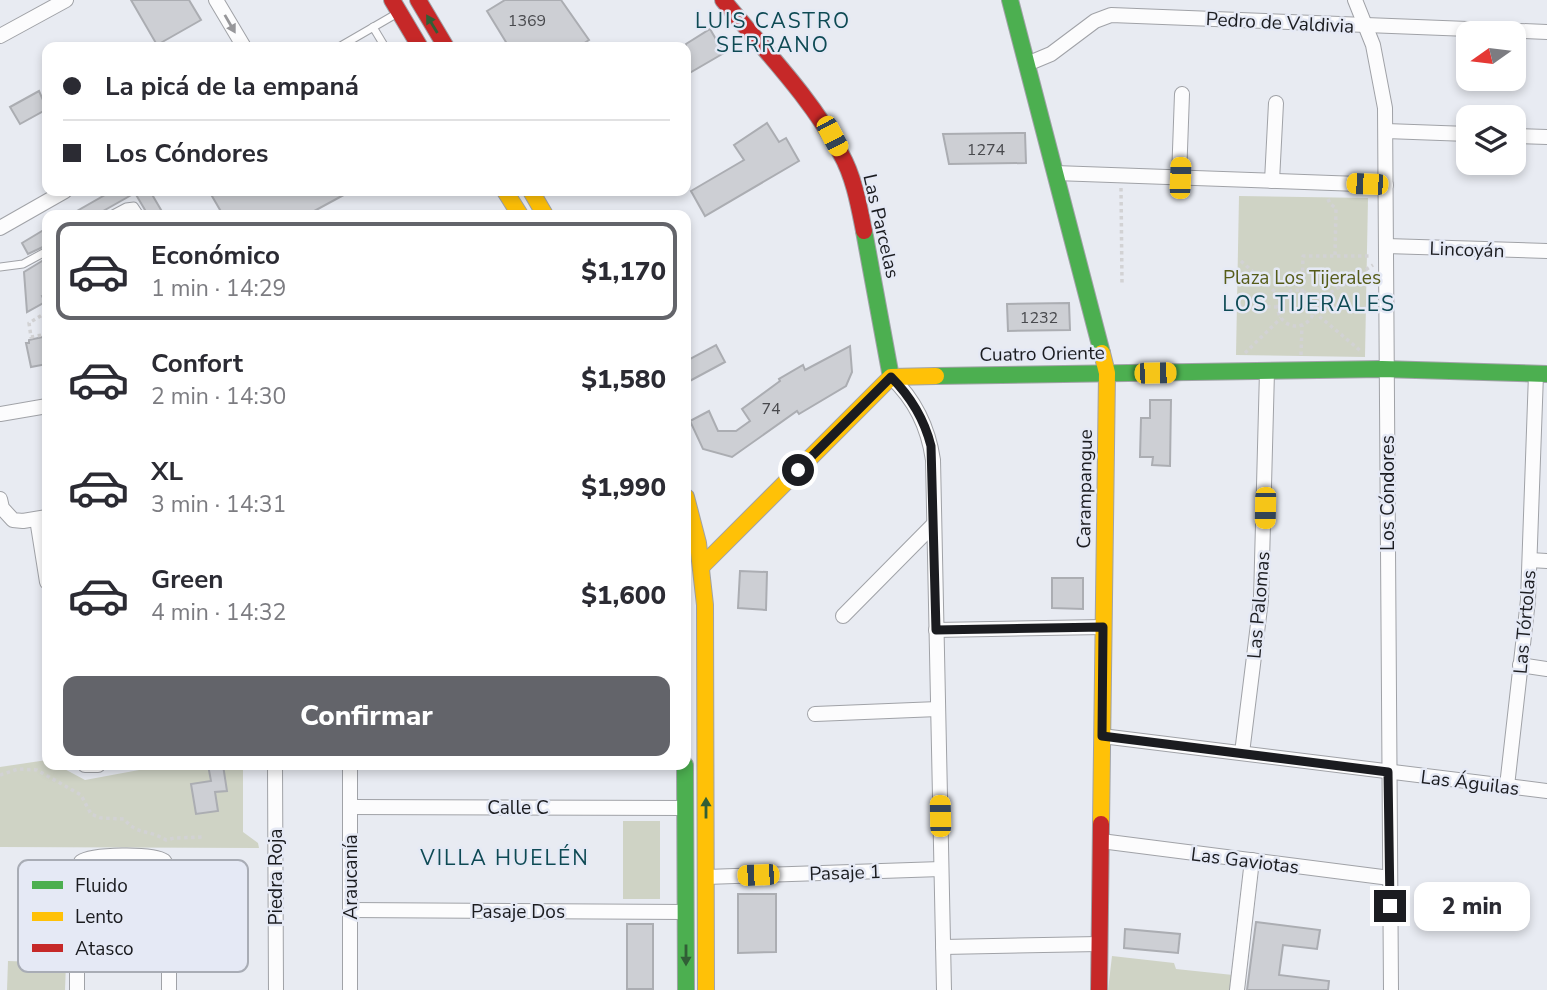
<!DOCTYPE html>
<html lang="es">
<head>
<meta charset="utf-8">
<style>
  :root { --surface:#fff; --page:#f2f2f3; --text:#2b2b33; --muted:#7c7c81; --line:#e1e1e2; --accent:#63646a }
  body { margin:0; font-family:"Nunito Sans",sans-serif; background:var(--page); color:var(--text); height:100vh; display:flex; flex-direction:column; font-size:26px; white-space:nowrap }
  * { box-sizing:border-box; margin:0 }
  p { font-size:23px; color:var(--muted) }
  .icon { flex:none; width:38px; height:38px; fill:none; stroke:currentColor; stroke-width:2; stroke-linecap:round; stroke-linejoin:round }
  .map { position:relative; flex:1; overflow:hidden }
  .sheet { position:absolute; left:42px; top:210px; width:649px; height:560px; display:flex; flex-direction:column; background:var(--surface); border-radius:14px; box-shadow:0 4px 10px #0003 }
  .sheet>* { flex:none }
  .guide { position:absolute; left:42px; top:42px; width:649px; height:154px; border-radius:14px; box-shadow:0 4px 10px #0003; display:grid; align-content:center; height:154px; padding:0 21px; background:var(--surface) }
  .needle { width:46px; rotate:256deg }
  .tools { position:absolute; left:1456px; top:21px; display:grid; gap:14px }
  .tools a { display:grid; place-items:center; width:70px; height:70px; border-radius:14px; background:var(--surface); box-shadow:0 4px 10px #0003; font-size:35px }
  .end { position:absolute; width:32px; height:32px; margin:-16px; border:9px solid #1b1c20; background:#fff; box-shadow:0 0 0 4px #fff }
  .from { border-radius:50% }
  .bubble { position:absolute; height:49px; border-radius:14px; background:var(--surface); box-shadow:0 4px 10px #0003; font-size:23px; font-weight:800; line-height:49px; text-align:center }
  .car { position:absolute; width:21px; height:42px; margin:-21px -10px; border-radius:9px; box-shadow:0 0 5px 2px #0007; background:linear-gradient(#f5c518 24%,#345 0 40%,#f5c518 0 76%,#345 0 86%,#f5c518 0) }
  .guide b { display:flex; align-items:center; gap:24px; height:66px; font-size:26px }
  .guide b+b { border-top:2px solid var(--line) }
  .guide i { width:18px; height:18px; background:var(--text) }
  ul { padding:12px 0 0; list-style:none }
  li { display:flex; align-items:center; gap:21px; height:98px; margin:0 14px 10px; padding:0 7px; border:4px solid transparent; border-radius:14px }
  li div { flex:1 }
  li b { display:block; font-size:26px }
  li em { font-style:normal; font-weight:800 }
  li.selected { border-color:var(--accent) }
  li>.icon { width:63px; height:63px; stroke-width:1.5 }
  .cta { display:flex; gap:14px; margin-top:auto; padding:14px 21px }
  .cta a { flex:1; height:80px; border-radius:14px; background:var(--accent); color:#fff; font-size:28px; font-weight:800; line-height:80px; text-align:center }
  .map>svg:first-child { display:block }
  .green { fill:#cfd3c5 }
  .building { fill:#cdcfd4; stroke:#abadb2; stroke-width:2 }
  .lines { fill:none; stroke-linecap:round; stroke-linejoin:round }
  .lane-casing { stroke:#a0a2a7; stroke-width:9 }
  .street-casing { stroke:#a0a2a7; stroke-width:16 }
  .fast-casing { stroke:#a0a2a7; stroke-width:18 }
  .slow-casing { stroke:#a0a2a7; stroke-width:18 }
  .jam-casing { stroke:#a0a2a7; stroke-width:18 }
  .path { stroke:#d2d2d4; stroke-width:3.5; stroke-dasharray:3.5 3.5; stroke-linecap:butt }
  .lane { stroke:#fcfcfd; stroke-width:7 }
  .street { stroke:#fcfcfd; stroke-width:14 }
  .fast { stroke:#4caf50; stroke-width:16 }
  .slow { stroke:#ffc107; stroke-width:16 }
  .jam { stroke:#c62828; stroke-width:16 }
  .oneway { fill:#97979a }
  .oneway2 { fill:#315e36 }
  .route { stroke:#1b1c20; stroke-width:9 }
  .labels { text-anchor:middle; stroke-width:5; stroke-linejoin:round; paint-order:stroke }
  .number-label { font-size:16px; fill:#48494d }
  .street-label { font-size:19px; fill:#1b1c20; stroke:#e5e9f5 }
  .park-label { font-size:19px; fill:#565c19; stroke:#e5e9f5 }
  .neighbourhood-label { font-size:21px; letter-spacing:2px; fill:#0e4a54; stroke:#e5e9f5 }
  .key { fill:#e5e9f5; stroke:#a8acb5; stroke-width:2 }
  .key-label { font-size:19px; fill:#1b1c20 }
</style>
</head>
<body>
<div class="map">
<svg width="1547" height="990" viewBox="0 0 1547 990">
  <rect width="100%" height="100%" fill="#e8ebf2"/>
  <g class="green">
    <path d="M1239,196L1368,198L1365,357L1236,355Z"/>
    <path d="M47,760V765H57L85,780L166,765H251L243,770V832L258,843L259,848L0,847V767Z"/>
    <rect x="623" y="821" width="37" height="78"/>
    <path d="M1112,956L1174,963L1176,969L1233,975L1232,990H1108Z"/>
    <path d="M8,961L66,963L65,990H7Z"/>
  </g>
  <g class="building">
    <path d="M131,0H189L201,20L157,45Z"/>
    <path d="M505,0H561L589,40L578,47H509L487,11Z"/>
    <path d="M710,29L724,53L686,75V44Z"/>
    <path d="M39,91L47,109L20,124L10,107Z"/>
    <path d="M767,123L779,142L786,138L799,161L705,216L691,191L744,160L734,145Z"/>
    <path d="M1025,133L1026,163L949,164L943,134Z"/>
    <path d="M112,191H150L164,215H148L135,193L96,215H70Z"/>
    <path d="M209,191H351L307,215H223Z"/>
    <path d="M47,228V245L28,254L22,243Z"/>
    <path d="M47,258V294L42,296L45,302L27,312L24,272Z"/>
    <path d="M1069,303L1070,330L1008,331L1007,304Z"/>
    <path d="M47,336V364L31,367L26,343H29V340Z"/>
    <path d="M716,345L725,362L686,383V361Z"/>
    <path d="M850,346L852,372L846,386L799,414L797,411L732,457L703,449L690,421L709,411L718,431H736L750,421L742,409L780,381L779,379L803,365L805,370Z"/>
    <path d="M1150,400H1171L1170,466L1152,465L1153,457H1140L1141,418H1150Z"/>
    <path d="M740,571L767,572L766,610L738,608Z"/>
    <path d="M1052,578H1083V609L1052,608Z"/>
    <path d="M208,765H223L227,791L215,792L218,811L196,814L191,784L211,781Z"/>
    <path d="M738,894H776V952L738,953Z"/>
    <path d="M1256,922L1320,930L1317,949L1283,945L1279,975L1329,981L1328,990H1247Z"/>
    <rect x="627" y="924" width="26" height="65"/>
    <path d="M1125,929L1180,934L1178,953L1124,948Z"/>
  </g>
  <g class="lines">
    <defs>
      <g id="lane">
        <path d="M373,27L385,47"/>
        <path d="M339,47L396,14"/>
        <path d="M111,215L126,207L134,206L140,215"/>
        <path d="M0,267L23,264L47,251"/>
      </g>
      <g id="street">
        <path d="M216,0L244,47"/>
        <path d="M1355,0L1373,45L1385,108L1391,990"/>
        <path d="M0,36L66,0"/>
        <path d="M1027,64L1051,54L1095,21L1111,15L1547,32"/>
        <path d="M1386,131L1468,134"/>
        <path d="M1514,136L1547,137"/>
        <path d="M1055,173L1386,185"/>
        <path d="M1179,178L1182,94"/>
        <path d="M1272,181L1276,103"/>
        <path d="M0,228L65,191"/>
        <path d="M1386,246L1547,251"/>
        <path d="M891,377C915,400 928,426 933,460L944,990"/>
        <path d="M0,414L47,406"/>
        <path d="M0,499L2,508L13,520L23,521L47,517"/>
        <path d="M37,519L47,582"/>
        <path d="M1530,560L1547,561"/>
        <path d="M843,616L934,524"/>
        <path d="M936,630L1103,627"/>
        <path d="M1520,665L1547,669"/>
        <path d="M815,714L938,709"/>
        <path d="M1102,736L1547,791"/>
        <path d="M1242,753L1261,600L1267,371"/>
        <path d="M85,765H98"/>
        <path d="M275,765L276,990"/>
        <path d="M1507,786L1528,600L1536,374"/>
        <path d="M350,807L686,808"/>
        <path d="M1101,841L1390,878"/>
        <path d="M706,877L941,869"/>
        <path d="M350,910L686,912"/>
        <path d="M943,947L1099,944"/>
        <path d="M77,990V873L81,862C92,854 153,853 164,861L169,869V990"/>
        <path d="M350,990V765"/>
        <path d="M1237,990L1252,860"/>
      </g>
      <g id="fast">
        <path d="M1010,0L1102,353"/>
        <path d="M864,231L891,377"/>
        <path d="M936,376L1382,369L1547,374"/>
        <path d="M685,765L686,990"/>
      </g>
      <g id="slow">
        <path d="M505,191L520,215"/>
        <path d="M531,191L545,215"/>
        <path d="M686,497L698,543L705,605L706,990"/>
        <path d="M701,567L891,377L936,376"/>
        <path d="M1101,824L1107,373L1102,353"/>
      </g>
      <g id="jam">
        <path d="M392,0L420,47"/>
        <path d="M418,0L446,47"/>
        <path d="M723,0C763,49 811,97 841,154C854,177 859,206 864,231"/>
        <path d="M1099,990L1101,824"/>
      </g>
    </defs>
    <use href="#lane" class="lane-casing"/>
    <use href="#street" class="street-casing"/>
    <use href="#fast" class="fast-casing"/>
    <use href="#slow" class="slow-casing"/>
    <use href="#jam" class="jam-casing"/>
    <g class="path">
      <path d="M1121,188L1122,283"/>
      <path d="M1328,199L1330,204L1336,208L1335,256"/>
      <path d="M1241,261L1281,297"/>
      <circle cx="1296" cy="308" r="18"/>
      <path d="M1302,292L1303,256H1370"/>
      <path d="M1313,304L1373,265"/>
      <path d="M1239,306L1278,307"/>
      <path d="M1315,308H1374"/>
      <path d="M47,312L29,323L31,337L47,334"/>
      <path d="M1314,312L1362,352"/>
      <path d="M1245,353L1281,318"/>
      <path d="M1301,355L1302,325"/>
      <path d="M0,775L18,769L37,770L81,795L91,814L101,818L124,819C138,836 149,829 166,840L174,838L205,837"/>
    </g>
    <use href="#lane" class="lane"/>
    <use href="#street" class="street"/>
    <use href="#fast" class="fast"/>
    <use href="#slow" class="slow"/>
    <use href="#jam" class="jam"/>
  </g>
  <defs><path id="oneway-solid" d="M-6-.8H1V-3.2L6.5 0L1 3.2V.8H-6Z" transform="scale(1.75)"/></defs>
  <use class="oneway" href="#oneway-solid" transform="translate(230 24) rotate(60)"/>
  <g class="oneway2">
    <use href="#oneway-solid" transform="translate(432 24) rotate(-121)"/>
    <use href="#oneway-solid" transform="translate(706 808) rotate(-90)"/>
    <use href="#oneway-solid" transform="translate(686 955) rotate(90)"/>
  </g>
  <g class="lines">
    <path class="route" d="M798,470L891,377C911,397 924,418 931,446L936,630L1103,627L1102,736L1388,772L1390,906"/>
  </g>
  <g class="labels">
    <g class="number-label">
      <text x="527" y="26">1369</text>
      <text x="986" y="155">1274</text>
      <text x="1039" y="323">1232</text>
      <text x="771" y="414">74</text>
    </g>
    <g class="street-label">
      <text transform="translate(1280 22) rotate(3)" y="7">Pedro de Valdivia</text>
      <text transform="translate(882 226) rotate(77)" y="7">Las Parcelas</text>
      <text transform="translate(1467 249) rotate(2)" y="7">Lincoyán</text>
      <text transform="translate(1042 353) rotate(-1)" y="7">Cuatro Oriente</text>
      <text transform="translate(1084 489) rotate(-89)" y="7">Carampangue</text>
      <text transform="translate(1387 493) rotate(-90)" y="7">Los Cóndores</text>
      <text transform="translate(1258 605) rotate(-85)" y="7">Las Palomas</text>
      <text transform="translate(1524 622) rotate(-85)" y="7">Las Tórtolas</text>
      <text transform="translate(1470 782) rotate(7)" y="7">Las Águilas</text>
      <text x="518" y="814">Calle C</text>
      <text transform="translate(1245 860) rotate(7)" y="7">Las Gaviotas</text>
      <text transform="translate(845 872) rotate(-2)" y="7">Pasaje 1</text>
      <text transform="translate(275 877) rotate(-90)" y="7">Piedra Roja</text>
      <text transform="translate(350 877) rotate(-90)" y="7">Araucanía</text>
      <text x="518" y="918">Pasaje Dos</text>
    </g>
    <g class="park-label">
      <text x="1302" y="284">Plaza Los Tijerales</text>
    </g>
    <g class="neighbourhood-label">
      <text x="773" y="28">LUIS CASTRO<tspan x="773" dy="24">SERRANO</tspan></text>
      <text x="1309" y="311">LOS TIJERALES</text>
      <text x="505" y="865">VILLA HUELÉN</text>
    </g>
  </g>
  <rect x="18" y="860" width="230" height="112" rx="10" class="key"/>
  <rect x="32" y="881" width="31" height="8" fill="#4caf50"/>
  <rect x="32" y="912" width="31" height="9" fill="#ffc107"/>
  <rect x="32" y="944" width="31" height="8" fill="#c62828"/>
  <g class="key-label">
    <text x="75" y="892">Fluido</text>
    <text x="75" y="923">Lento</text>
    <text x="75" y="955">Atasco</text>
  </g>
</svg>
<div class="tools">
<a><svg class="needle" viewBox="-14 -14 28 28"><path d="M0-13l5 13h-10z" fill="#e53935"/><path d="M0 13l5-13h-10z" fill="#7c7c81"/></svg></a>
<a><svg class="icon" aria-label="layers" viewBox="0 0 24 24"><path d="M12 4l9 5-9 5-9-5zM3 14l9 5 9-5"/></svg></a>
</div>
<i class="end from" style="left:798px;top:470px"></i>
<i class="end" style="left:1390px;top:906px"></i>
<div class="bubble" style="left:1414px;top:882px;width:116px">2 min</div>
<i class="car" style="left:832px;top:136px;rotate:152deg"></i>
<i class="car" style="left:1180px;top:178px;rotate:2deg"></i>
<i class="car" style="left:1367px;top:184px;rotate:272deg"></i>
<i class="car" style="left:1155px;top:373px;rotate:89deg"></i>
<i class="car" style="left:1265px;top:508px;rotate:181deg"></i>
<i class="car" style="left:940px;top:816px;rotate:359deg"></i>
<i class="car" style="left:758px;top:875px;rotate:268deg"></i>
<div class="guide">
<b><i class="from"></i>La picá de la empaná</b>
<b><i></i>Los Cóndores</b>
</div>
<section class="sheet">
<ul>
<li class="selected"><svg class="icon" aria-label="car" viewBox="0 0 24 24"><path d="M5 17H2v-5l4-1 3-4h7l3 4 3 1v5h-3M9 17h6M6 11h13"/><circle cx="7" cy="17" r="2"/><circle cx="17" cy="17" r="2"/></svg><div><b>Económico</b><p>1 min · 14:29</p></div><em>$1,170</em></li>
<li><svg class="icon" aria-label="car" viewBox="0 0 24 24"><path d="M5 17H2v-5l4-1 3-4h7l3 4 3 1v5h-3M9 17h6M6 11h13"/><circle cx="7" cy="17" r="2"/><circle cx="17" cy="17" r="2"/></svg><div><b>Confort</b><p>2 min · 14:30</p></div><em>$1,580</em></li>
<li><svg class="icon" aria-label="car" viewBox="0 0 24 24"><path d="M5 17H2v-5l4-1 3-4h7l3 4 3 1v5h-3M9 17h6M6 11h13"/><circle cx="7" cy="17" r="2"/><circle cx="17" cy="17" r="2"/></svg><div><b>XL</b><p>3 min · 14:31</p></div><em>$1,990</em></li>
<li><svg class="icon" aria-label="car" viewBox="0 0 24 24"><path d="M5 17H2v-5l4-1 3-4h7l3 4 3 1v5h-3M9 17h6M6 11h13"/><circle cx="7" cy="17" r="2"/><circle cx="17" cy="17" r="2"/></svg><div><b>Green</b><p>4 min · 14:32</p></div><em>$1,600</em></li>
</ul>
<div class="cta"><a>Confirmar</a></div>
</section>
</div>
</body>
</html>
